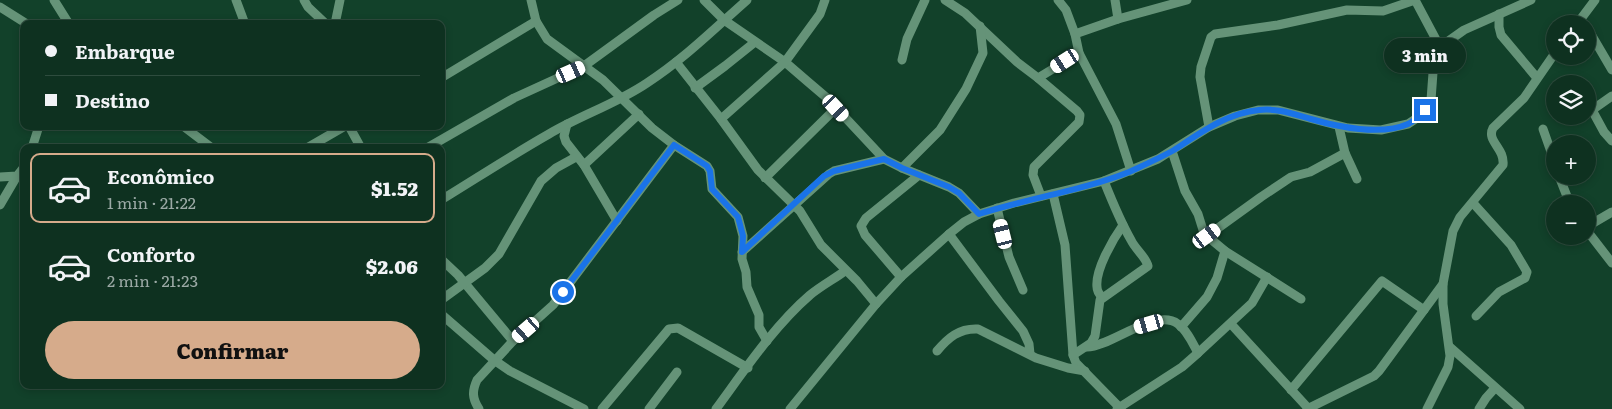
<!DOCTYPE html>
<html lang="pt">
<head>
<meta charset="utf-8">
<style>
  :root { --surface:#0e3120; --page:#173929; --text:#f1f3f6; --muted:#9ba9a5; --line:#2e4c3e; --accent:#d6ab8b }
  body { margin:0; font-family:Literata,serif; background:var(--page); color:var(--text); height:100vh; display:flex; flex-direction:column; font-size:19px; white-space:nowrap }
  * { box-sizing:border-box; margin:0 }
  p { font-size:16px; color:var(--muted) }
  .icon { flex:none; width:28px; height:28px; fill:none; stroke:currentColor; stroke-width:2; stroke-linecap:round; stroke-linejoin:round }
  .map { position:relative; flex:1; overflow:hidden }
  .sheet { position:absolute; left:20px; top:144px; width:425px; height:245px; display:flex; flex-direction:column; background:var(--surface); border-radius:10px; box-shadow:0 2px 8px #0003,0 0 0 1px var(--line) }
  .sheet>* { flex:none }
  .hud { position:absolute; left:20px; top:20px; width:425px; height:110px; border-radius:10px; box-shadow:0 2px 8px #0003,0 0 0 1px var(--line); display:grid; align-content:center; height:110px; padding:0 25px; background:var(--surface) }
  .tools { position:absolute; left:1546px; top:15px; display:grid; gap:10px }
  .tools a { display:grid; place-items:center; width:50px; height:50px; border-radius:50%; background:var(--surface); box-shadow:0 2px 8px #0003,0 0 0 1px var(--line); font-size:25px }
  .end { position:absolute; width:22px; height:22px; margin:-11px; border:6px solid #1a73e8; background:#fff; box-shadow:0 0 0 2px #fff }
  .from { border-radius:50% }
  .bubble { position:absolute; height:35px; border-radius:18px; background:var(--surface); box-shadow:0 2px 8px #0003,0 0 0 1px var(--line); font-size:16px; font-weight:800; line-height:35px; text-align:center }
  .car { position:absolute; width:15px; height:30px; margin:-15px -8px; border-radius:6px; box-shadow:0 0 4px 1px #0007; background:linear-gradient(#fff 24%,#345 0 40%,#fff 0 76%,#345 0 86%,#fff 0) }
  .hud b { display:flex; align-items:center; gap:18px; height:48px; font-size:19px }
  .hud b+b { border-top:1px solid var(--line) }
  .hud i { width:12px; height:12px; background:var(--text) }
  ul { padding:9px 0 0; list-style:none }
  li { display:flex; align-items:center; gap:15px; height:70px; margin:0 10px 8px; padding:0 15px; border:2px solid transparent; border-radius:10px }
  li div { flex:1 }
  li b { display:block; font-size:19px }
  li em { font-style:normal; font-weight:800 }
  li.on { border-color:var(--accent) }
  li>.icon { width:45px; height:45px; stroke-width:1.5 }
  .cta { display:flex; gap:10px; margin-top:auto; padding:10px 25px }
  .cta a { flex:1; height:58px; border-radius:30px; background:var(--accent); color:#111; font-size:20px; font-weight:800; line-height:58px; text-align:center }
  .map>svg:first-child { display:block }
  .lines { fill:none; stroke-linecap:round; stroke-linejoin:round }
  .minor { stroke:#659378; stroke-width:9 }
  .route { stroke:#1a73e8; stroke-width:6 }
</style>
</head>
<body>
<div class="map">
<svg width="1612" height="409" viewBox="0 0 1612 409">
  <rect width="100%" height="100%" fill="#12412a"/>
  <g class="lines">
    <g class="minor">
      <path d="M54,0L69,24"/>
      <path d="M236,0L245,24"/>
      <path d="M304,0L308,7L326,24"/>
      <path d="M531,0L536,21L547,39L603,80L652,128L674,145L707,166L710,171L712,189L738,217L743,236L742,259L746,272L747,287L759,315V327L767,341"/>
      <path d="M704,0L724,20L785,62L807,81L827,98L884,159L902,168L949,187L959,193L979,214"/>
      <path d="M945,0L965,13L1017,62L1038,78L1079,53"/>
      <path d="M1058,0L1066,10L1075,34"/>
      <path d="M1115,0L1118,19L1075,34L1079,53L1116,124L1131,171"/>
      <path d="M1415,0L1440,47"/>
      <path d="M0,7L27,24"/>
      <path d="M1499,14V27L1501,35L1537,78"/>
      <path d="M1118,19L1187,0"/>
      <path d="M335,24L340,0"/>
      <path d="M1577,24L1595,0"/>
      <path d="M1588,29L1612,70"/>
      <path d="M902,60L907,39L925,0"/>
      <path d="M676,62L721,119L758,170L800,211L821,245L857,281L876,304"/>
      <path d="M441,78L536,21"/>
      <path d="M1038,78L1077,111L1080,115L1079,122L1034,167L1033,175L1041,196"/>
      <path d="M695,88L725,66L755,42"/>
      <path d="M1612,96L1592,110L1604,132L1612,141"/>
      <path d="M721,119L785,62L820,14L825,0"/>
      <path d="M567,124L564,136L566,142L584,165L617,221"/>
      <path d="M183,126L212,148"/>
      <path d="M349,126L361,148"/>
      <path d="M1209,127L1200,77L1201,67L1211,37L1215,34L1278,25L1347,10L1383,11L1415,0"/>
      <path d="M1339,127L1345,153L1357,179"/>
      <path d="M1543,129L1555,163"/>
      <path d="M32,148L39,126"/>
      <path d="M307,148L345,126"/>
      <path d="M427,148L514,98L584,66L654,15L678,0"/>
      <path d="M1172,151L1185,191L1198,214L1203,230L1207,236L1225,251L1301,299"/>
      <path d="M584,165L639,114"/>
      <path d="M902,168L940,130L966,89L983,53L980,26"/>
      <path d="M1559,176L1570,204"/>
      <path d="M0,177L17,176L24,167"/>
      <path d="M765,178L836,108"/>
      <path d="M1053,194L1065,245L1073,355L1076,363L1121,409"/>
      <path d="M441,200C477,178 512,155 549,134C581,115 616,104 647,83C684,59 714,29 747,0"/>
      <path d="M1473,203L1511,245L1527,272L1525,278L1499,292L1476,316"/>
      <path d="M0,205L17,176"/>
      <path d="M997,208L1009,257L1023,290"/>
      <path d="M1588,226L1612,212"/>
      <path d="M1588,232L1612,263"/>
      <path d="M949,234L999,301L1023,331L1029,344L1030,354"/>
      <path d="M1207,236L1261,197L1291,177L1310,172L1345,153"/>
      <path d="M742,252L829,174L834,171L884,159"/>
      <path d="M441,259L458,275L513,341L477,380C472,391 472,398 479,409"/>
      <path d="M901,277L865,235L861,226L866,218L919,175"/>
      <path d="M1102,297C1099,294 1097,291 1097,287C1095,270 1113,239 1123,225"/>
      <path d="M441,300L485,268L499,254L541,181L556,168L576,157"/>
      <path d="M441,314L494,360L510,371L584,409"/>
      <path d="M1231,324L1308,408"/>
      <path d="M1181,327L1207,297L1217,278L1225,251"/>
      <path d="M513,341L553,305L674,145"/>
      <path d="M1087,347C1111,347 1155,307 1178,324C1187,330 1193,344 1198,353"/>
      <path d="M1450,347L1520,409"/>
      <path d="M937,351C948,338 959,328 978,329L1036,358L1068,368L1085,371"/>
      <path d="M1073,355L1091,343L1095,336L1100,300L1148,266C1146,257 1135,249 1131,240C1120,221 1112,201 1104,181"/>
      <path d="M1291,390L1382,281L1424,310"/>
      <path d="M602,409L669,329L678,328L748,368"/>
      <path d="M649,409L677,372"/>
      <path d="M716,409C744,371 774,326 810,295C821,286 834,279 845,271"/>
      <path d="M790,409L876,304L901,277L949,234L964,222L979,214L1014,203L1104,181L1158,159L1209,127L1235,116L1258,110H1278L1348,128L1381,130L1408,124L1417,118L1431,100L1434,59L1440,47L1464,30L1531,0"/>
      <path d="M1117,409L1182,367L1198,353L1252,303L1267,277"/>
      <path d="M1307,409L1374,376L1379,371L1443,284L1453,231L1460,217L1503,165C1505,148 1486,141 1493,128L1524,98L1555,53"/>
      <path d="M1427,409L1448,367L1450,356L1443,304V284"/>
      <path d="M1479,409L1486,398L1495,388"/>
    </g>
  </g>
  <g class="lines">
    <path class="route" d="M563,292L674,145L707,166L710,171L712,189L738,217L743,236L742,252L824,176L834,171L884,159L902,168L949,187L959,193L979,214C1029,198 1081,191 1129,172C1144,165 1160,158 1174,150C1200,133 1227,113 1259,110C1278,108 1293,114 1311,119C1338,127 1381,136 1408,124C1415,121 1420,115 1425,110"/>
  </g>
</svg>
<div class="tools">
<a><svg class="icon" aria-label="locate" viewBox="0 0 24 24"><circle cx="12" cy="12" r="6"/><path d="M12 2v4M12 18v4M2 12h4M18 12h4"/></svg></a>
<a><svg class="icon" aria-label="layers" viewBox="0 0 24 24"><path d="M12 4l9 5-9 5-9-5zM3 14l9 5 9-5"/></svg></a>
<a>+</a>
<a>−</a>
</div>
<i class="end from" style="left:563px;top:292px"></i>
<i class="end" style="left:1425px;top:110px"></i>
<div class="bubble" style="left:1384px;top:38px;width:82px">3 min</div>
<i class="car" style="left:1065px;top:61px;rotate:238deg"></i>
<i class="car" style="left:571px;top:72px;rotate:66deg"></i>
<i class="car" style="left:836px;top:108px;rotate:137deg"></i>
<i class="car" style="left:1003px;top:234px;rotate:346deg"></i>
<i class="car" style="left:1207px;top:236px;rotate:54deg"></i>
<i class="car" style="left:1149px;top:324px;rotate:254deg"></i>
<i class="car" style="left:526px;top:330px;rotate:229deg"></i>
<div class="hud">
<b><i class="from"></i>Embarque</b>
<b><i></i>Destino</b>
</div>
<section class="sheet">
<ul>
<li class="on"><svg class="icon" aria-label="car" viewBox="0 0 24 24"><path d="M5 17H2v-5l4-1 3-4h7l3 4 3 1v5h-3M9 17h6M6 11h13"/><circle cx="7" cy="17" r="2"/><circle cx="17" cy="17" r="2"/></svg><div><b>Econômico</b><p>1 min · 21:22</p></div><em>$1.52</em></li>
<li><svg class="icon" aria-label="car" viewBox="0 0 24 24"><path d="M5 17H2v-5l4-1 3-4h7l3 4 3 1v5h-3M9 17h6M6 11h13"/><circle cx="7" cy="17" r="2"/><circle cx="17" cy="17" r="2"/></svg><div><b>Conforto</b><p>2 min · 21:23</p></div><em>$2.06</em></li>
</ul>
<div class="cta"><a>Confirmar</a></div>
</section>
</div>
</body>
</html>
